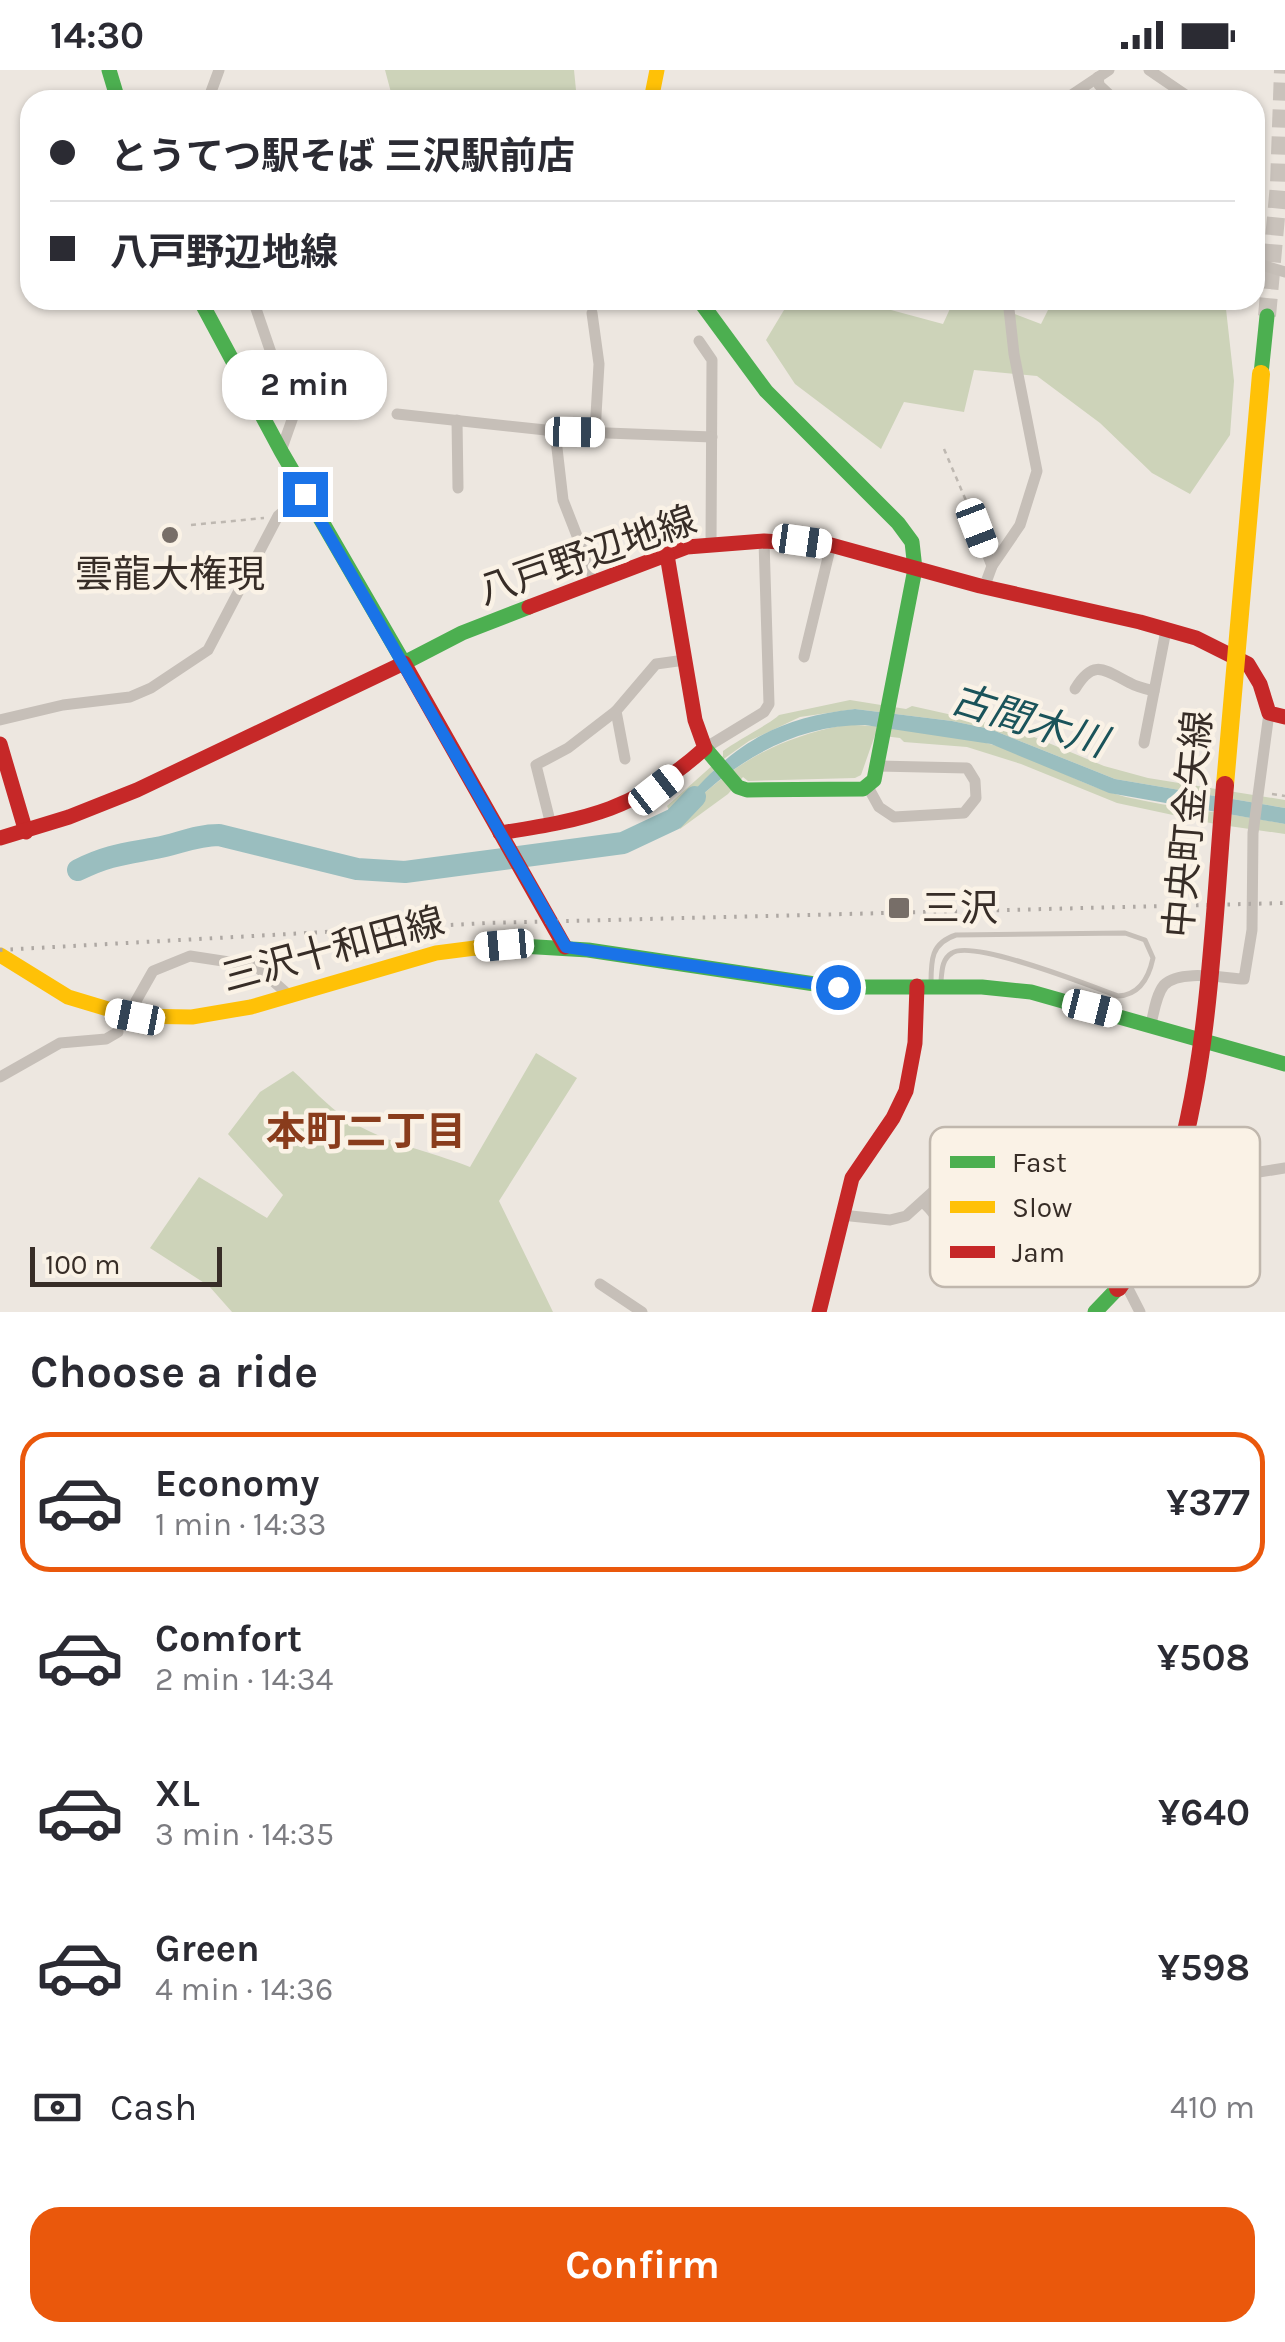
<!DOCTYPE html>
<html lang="en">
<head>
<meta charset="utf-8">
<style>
  :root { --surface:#fff; --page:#f2f2f3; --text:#2b2b33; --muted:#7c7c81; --line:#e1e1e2; --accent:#ea580c }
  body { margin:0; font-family:Karla,"Noto Sans JP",sans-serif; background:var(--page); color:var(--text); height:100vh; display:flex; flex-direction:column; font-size:38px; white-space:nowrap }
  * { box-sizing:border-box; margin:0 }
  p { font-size:32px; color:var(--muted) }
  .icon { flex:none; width:55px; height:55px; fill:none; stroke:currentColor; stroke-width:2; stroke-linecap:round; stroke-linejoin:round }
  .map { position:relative; height:1242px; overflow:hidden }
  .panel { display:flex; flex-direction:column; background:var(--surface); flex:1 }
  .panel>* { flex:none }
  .top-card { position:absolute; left:20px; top:20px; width:1245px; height:220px; border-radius:30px; box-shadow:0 2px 8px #0004; display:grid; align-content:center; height:220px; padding:0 30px; background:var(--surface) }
  .scale { position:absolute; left:30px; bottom:25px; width:192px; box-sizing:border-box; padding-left:10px; border:5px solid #372d27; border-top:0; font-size:28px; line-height:35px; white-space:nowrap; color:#372d27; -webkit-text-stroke:8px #faf2e6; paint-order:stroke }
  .end { position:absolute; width:45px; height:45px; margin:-22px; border:12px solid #1a73e8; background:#fff; box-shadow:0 0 0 5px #fff }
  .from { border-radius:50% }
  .bubble { position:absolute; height:70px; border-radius:30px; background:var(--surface); box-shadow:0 2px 8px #0004; font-size:32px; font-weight:700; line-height:70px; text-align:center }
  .car { position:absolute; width:30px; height:60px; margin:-30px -15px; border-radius:12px; box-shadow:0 0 8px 2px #0007; background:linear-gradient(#fff 24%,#345 0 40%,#fff 0 76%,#345 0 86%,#fff 0) }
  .top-card b { display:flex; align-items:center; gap:35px; height:95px; font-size:38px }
  .top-card b+b { border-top:2px solid var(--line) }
  .top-card i { width:25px; height:25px; background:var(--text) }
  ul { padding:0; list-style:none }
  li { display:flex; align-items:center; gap:30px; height:140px; margin:0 20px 15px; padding:0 10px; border:5px solid transparent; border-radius:30px }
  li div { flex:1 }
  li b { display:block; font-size:38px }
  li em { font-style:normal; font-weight:700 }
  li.active { border-color:var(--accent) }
  li>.icon { width:90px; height:90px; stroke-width:1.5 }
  h2 { padding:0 30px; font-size:45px; line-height:120px }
  .pay { display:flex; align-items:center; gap:25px; height:110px; padding:0 30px; font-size:38px }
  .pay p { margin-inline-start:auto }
  .cta { display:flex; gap:20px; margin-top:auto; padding:20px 30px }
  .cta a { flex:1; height:115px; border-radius:30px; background:var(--accent); color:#fff; font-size:40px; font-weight:700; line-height:115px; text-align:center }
  .status { display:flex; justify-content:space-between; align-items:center; height:70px; padding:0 50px; background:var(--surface); direction:ltr }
  .status svg { height:28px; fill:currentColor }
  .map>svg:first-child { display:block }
  .green { fill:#cdd3b9 }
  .water { fill:#9abebf }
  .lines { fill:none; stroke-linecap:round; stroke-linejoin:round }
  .river { stroke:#9abebf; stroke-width:22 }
  .primary-tunnel { stroke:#c9c2bb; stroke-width:18; stroke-dasharray:18 9; stroke-linecap:butt }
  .path { stroke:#beb8b1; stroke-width:2.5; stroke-dasharray:5 5; stroke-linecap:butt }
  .lane { stroke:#c6bfb8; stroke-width:5 }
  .street { stroke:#c6bfb8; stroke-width:11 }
  .fast { stroke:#4caf50; stroke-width:15 }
  .slow { stroke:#ffc107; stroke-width:15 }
  .jam { stroke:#c62828; stroke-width:15 }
  .rail { stroke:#aea8a3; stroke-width:4; stroke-dasharray:2.5 8; stroke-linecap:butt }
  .slow-bridge { stroke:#ffc107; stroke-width:18 }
  .jam-bridge { stroke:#c62828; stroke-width:18 }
  .route { stroke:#1a73e8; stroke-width:12 }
  .poi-dot { fill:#776e68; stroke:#faf2e6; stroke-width:4 }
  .labels { text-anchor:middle; stroke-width:9; stroke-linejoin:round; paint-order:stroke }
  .street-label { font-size:38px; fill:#372d27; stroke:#faf2e6 }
  .poi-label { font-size:38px; fill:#372d27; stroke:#faf2e6 }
  .water-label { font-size:40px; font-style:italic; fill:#1a535a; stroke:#faf2e6 }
  .neighbourhood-label { font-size:40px; font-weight:bold; fill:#893c1c; stroke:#faf2e6 }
  .key { fill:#faf2e6; stroke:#c0b7ad; stroke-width:2.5 }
  .key-label { font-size:28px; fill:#372d27 }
</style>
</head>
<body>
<div class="status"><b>14:30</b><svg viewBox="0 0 49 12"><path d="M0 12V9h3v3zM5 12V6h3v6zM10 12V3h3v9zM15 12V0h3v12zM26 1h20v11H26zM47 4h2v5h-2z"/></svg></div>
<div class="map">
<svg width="1285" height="1242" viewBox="0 0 1285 1242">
  <rect width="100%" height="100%" fill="#ede7e0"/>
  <g class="green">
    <path d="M385,0H574L577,30H393Z"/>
    <path d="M790,230H854L943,254L954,230H978L1041,254L1053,230L1070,235L1074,230H1225L1234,311L1230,365L1190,424L1152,403L1100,353L1037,306L974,300L964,342L904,332L881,379L795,314L766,270Z"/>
    <path d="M850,630L906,639L912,636L1015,659L1104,696L1148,708L1285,730V738L1115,709L990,659L952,651L855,639L800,647L749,671L725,688L672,746L667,736L723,686V681C736,671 773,652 779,645Z"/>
    <path d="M844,655C900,655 974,665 1026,686C1059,700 1090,718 1126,727C1178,739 1232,743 1285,754V764L1215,754L1117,733L1021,694L967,677L904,672L900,668L875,665L861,705L855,708L748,711L743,707L728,724L680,759L675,751C728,697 770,670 844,655Z"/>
    <path d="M536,983L577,1008L499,1131L553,1242H232L209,1216L150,1178L199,1107L267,1148L283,1125L228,1064L260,1022L293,1001C310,1016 327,1036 346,1048C383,1073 430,1081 470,1097Z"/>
  </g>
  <path class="water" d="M855,639L952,651L990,659L1115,709L1285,738V754L1109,723L991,674L865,655C788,655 727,697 675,751L672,746C727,680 766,649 855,639Z"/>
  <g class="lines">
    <path class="river" d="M78,800C108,785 124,784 156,778C178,774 196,765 219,765L357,799L405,802L623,773L674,749L695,727"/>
    <path class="primary-tunnel" d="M1267,246L1279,114L1283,0"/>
    <g class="path">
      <path d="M944,379L973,447"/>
      <path d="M191,455L264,448"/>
      <path d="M1272,724L1285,726"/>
    </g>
    <g class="lane">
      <path d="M1008,27L1023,30"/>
      <path d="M931,913C931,890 931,873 956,865L1125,863L1145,870L1153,888C1149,907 1140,925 1118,926C1091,916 973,869 952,883C942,889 942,900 941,911"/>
    </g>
    <g class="street">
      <path d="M1149,0L1193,30"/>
      <path d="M1098,7L1099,15L1115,30"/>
      <path d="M208,30L219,0"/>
      <path d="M1064,30L1109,0"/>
      <path d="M1255,193L1285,202"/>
      <path d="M253,230L293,347L281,381"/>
      <path d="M592,243L599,294L595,362"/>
      <path d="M699,271L712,290L711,475"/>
      <path d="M397,344L555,361L712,367"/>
      <path d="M457,350L458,418"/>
      <path d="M555,361L563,430L595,512"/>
      <path d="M977,458L992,496"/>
      <path d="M985,515L992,496L1020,455L1037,401L1014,284L1008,230"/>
      <path d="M804,587L831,475"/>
      <path d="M1075,619C1094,587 1106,601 1130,613C1137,617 1146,619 1154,621"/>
      <path d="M0,650L63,635L130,627L151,618L208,580L278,446L305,423"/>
      <path d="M1144,673L1166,560"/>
      <path d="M705,678L764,642L769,634L764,471"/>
      <path d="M625,689L616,641L656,594L685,590"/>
      <path d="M868,717L879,737L894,747L964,743L976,728L975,711L967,698L878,696"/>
      <path d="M551,755L536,695L568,678L616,641"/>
      <path d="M136,931L153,901L190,886L256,896L291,927"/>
      <path d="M1151,954C1154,942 1156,925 1164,915C1180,899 1223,908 1244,909L1252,860L1253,763L1269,643"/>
      <path d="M0,1007L60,973L106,969L118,962"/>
      <path d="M1119,1115L1115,1169L1117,1197L1140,1242"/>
      <path d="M924,1133C944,1152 948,1171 956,1197L1012,1206"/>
      <path d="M841,1145L890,1150L906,1146L948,1108L975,1100H1029L1074,1105L1170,1130L1184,1128L1234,1106L1285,1098"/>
      <path d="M600,1214L642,1242"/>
    </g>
    <g class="fast">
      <path d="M109,0L118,30"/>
      <path d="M200,230L281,381L404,593L462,563L529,537"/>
      <path d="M699,230L766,321L898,453L912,472L915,499L874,710L863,719L747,720L738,717L705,678"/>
      <path d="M1261,304L1267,246"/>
      <path d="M475,878L505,875L588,880L835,917H982L1031,922L1285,994"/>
      <path d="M1095,1242L1118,1218"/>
    </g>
    <g class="slow">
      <path d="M651,30L657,0"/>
      <path d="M0,885L68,927L131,946L192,947L251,937L436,883L475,878"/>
    </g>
    <g class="jam">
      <path d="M529,537L687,477L764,471L831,475L980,516L1140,552L1196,568L1248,594L1260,614L1269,643L1285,647"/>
      <path d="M0,674L26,762"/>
      <path d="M500,763C589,749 636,740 705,678L695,650L667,485"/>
      <path d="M0,768L69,747L137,720L404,593L565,877"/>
      <path d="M819,1242L852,1108L893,1048L906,1021L915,973L917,916"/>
    </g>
    <path class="rail" d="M0,880L487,853L1285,833"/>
    <path class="slow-bridge" d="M1225,715L1261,304"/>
    <path class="jam-bridge" d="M1118,1218C1138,1189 1159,1158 1169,1124C1211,993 1213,851 1225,715"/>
  </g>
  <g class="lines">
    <path class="route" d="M305,424L566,877L838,917"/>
  </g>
  <g class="poi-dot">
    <circle cx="170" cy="465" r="10"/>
    <rect x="887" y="826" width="24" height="24" rx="5"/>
  </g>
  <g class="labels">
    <g class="street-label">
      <text transform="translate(587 485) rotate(-19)" y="13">八戸野辺地線</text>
      <text transform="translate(1188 754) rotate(-85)" y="13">中央町金矢線</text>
      <text transform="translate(333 879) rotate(-15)" y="13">三沢十和田線</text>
    </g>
    <g class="poi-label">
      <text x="170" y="517">雲龍大権現</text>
      <text x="922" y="851" text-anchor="start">三沢</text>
    </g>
    <g class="water-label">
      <text transform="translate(1029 650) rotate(17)" y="14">古間木川</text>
    </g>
    <g class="neighbourhood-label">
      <text x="366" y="1075">本町二丁目</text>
    </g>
  </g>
  <rect x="930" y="1057" width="330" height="160" rx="15" class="key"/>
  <rect x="950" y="1086" width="45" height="12" fill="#4caf50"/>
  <rect x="950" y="1131" width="45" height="12" fill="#ffc107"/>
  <rect x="950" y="1176" width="45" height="12" fill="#c62828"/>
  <g class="key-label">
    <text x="1012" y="1102">Fast</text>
    <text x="1012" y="1147">Slow</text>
    <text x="1012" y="1192">Jam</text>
  </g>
</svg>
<div class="scale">100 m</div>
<i class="end from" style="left:838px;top:917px"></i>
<i class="end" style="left:305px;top:424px"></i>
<div class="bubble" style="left:222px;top:280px;width:165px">2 min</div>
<i class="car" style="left:575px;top:362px;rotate:91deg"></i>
<i class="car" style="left:977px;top:458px;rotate:159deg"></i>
<i class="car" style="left:802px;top:471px;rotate:98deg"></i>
<i class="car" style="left:656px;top:720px;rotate:52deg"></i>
<i class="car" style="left:504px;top:875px;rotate:265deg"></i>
<i class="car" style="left:1092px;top:938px;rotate:104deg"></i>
<i class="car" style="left:135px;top:947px;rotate:281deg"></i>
<div class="top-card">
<b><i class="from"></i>とうてつ駅そば 三沢駅前店</b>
<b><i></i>八戸野辺地線</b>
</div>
</div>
<section class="panel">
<h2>Choose a ride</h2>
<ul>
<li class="active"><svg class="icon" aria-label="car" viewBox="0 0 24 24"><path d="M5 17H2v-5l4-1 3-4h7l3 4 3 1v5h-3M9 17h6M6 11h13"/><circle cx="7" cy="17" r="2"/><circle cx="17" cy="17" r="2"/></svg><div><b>Economy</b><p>1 min · 14:33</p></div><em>¥377</em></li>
<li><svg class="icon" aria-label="car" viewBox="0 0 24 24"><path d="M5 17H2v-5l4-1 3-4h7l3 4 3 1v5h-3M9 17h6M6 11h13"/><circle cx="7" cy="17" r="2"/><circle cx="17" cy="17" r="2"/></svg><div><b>Comfort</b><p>2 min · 14:34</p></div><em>¥508</em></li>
<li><svg class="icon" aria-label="car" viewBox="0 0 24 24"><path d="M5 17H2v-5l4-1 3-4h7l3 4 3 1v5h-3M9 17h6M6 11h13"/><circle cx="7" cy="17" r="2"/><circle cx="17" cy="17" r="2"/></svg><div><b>XL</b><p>3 min · 14:35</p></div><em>¥640</em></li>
<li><svg class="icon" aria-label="car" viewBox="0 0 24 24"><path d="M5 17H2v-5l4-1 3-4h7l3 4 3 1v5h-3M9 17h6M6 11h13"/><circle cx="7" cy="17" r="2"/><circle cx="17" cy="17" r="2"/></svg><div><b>Green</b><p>4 min · 14:36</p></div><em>¥598</em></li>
</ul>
<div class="pay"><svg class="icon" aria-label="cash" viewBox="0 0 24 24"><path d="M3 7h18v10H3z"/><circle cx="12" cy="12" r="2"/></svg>Cash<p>410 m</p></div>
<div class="cta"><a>Confirm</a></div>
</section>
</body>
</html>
